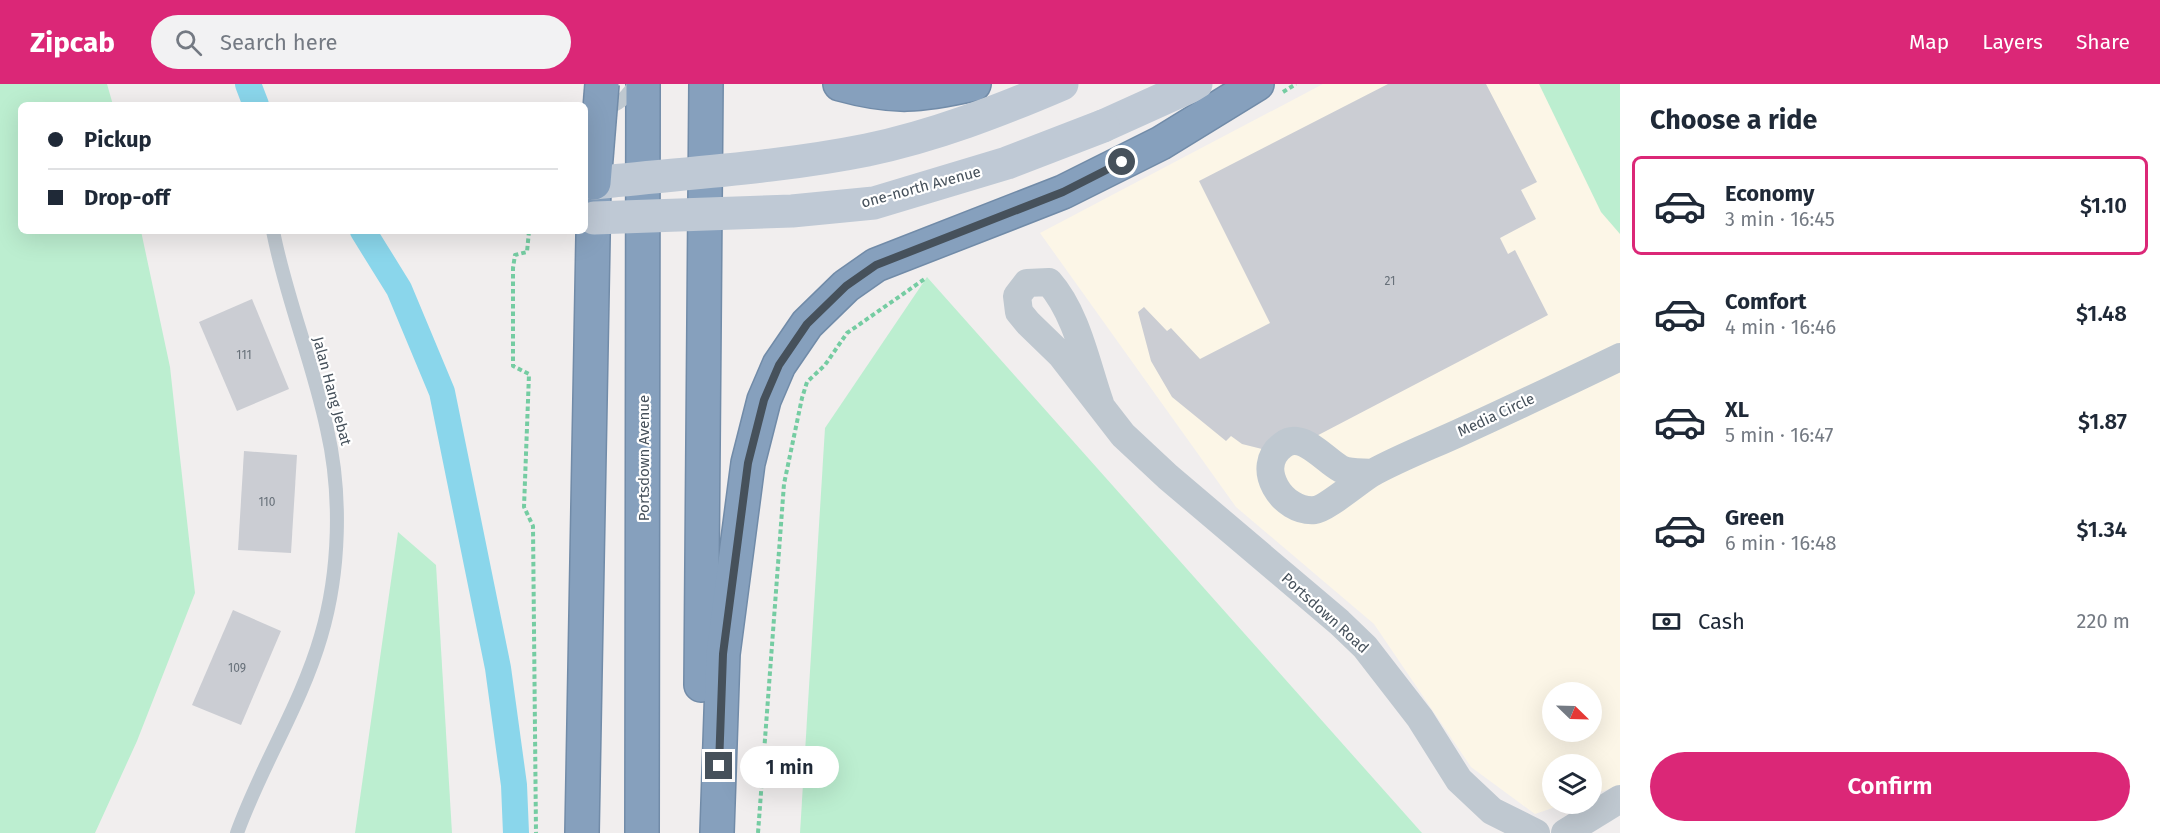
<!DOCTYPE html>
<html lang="en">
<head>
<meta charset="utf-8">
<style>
  :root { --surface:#fff; --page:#f2f2f3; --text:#1f2937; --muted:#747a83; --line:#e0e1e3; --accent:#db2777 }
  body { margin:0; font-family:"Fira Sans",sans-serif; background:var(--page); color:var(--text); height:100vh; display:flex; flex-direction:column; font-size:22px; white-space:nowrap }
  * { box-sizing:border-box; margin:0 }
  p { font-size:20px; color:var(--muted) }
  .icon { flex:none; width:33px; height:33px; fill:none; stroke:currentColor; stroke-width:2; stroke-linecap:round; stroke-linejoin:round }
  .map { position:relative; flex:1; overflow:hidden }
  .panel { display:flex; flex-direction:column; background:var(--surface); width:540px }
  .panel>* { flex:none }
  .guide { position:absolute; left:18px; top:18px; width:570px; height:132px; border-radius:9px; box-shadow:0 6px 24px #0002; display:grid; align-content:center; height:132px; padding:0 30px; background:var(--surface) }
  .needle { width:39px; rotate:113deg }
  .tools { position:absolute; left:1542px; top:598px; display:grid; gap:12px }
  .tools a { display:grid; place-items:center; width:60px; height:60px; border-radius:50%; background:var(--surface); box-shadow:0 6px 24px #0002; font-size:30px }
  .end { position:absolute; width:27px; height:27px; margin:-14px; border:8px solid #46515b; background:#fff; box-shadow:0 0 0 3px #fff }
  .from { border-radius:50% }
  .bubble { position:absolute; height:42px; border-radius:21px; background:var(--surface); box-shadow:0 6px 24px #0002; font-size:20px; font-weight:600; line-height:42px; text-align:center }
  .guide b { display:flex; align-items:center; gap:21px; height:57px; font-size:22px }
  .guide b+b { border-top:2px solid var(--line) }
  .guide i { width:15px; height:15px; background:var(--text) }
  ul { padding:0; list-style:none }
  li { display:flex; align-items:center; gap:18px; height:99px; margin:0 12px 9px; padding:0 18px; border:3px solid transparent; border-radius:9px }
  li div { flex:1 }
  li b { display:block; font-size:22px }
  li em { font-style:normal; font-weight:600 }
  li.active { border-color:var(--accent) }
  li>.icon { width:54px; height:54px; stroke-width:1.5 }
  h2 { padding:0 30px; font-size:27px; line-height:72px }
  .pay { display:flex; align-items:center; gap:15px; height:66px; padding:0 30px; font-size:22px }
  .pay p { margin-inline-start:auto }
  .button { display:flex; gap:12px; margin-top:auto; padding:12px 30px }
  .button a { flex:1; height:69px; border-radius:36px; background:var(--accent); color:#fff; font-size:24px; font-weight:600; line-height:69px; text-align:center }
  header { display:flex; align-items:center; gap:36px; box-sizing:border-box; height:84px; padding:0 30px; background:var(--accent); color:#fff }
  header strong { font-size:28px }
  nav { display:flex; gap:33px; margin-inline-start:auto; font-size:21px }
  .search { width:420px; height:54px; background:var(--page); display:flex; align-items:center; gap:15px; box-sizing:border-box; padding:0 21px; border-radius:33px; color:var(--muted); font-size:22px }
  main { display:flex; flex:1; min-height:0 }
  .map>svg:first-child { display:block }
  .commercial { fill:#fcf6e7; fill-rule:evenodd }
  .green { fill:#bceed0 }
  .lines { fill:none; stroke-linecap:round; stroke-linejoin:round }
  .canal { stroke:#8ad6eb; stroke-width:26 }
  .building { fill:#cbcdd3 }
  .highway-casing { stroke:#718ba8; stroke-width:36 }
  .path { stroke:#75cca2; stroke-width:4; stroke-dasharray:4.5 3; stroke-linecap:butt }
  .lane { stroke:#bfc8d0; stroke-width:14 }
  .street { stroke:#bfc8d0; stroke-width:28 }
  .secondary { stroke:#bfc9d5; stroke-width:33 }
  .highway { stroke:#86a0bd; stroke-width:33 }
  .highway-bridge-casing { stroke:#718ba8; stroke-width:36; stroke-linecap:butt }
  .secondary-bridge { stroke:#bfc9d5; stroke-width:33 }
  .highway-bridge { stroke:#86a0bd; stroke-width:33 }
  .route { stroke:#46515b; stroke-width:8 }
  .labels { text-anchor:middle; stroke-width:4.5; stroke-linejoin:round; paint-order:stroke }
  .number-label { font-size:12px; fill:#677079 }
  .street-label { font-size:15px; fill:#46515b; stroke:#fff }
</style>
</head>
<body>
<header>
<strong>Zipcab</strong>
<div class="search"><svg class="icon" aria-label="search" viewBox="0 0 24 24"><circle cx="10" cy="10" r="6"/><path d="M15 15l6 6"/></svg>Search here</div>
<nav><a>Map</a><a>Layers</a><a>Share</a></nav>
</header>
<main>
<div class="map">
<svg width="1620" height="749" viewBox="0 0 1620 749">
  <rect width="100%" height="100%" fill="#f1eeee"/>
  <path class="commercial" d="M1323,0H1620V701L1592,711V681H1552V720H1564L1535,730L1471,683L1374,540L1236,423L1040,149ZM1552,609H1592V648H1552Z"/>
  <g class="green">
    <path d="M0,0H107L113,21H21V147H141L170,283L195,509L137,657L95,749H0Z"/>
    <path d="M1539,0H1620V150L1601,128Z"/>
    <path d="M927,193L1422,749H800L825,344Z"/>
    <path d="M398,448L436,481L452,749H355Z"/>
  </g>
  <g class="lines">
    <g class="canal">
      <path d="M248,0L256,21"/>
      <path d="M363,147L399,205L442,308L498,584L514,701L516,749"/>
    </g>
  </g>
  <g class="building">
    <path d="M1388,0H1486L1537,98L1521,106L1536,135L1500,154L1508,170L1515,166L1548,231L1282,370L1242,360L1231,352L1226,357L1172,313L1151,277L1138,228L1144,223L1167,247L1171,244L1200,275L1270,239L1199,97Z"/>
    <path d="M252,215L289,305L237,327L199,238Z"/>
    <path d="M244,367L297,371L291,469L238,466Z"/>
    <path d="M233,526L281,547L241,641L192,621Z"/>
  </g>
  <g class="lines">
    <defs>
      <g id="highway">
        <path d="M840,0C894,15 920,12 974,0"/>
        <path d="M701,601L706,0"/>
        <path d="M582,749L594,99"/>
        <path d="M642,749L643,0"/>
        <path d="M717,749L723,570L748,379L764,316L779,281L807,240L846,202L876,181L1063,108L1161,59L1257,0"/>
      </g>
    </defs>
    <use href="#highway" class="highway-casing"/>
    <g class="path">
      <path d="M1283,8L1296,0"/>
      <path d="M529,147L527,168L515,171L513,184V282L529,290L524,423L533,442L536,749"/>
      <path d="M758,749L784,400L802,314L807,298L825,281L847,249L926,194"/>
    </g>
    <g class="lane">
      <path d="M602,25C618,22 626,14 635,0"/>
      <path d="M237,749C261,682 301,621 321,552C340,488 342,410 327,345C313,278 286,214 273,147"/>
    </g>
    <g class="street">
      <path d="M1100,319C1086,279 1077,230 1049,198L1027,199L1017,212L1019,228L1028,239L1061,271L1123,351L1168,393L1339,538L1365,563L1420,634L1459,696L1492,727L1536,749"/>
      <path d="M1372,389C1363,388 1349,389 1341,385C1324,376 1302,346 1283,361C1253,383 1282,429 1315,426C1326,425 1360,396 1372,389C1401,373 1433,361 1463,347C1516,323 1568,298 1620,273"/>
      <path d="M1565,749L1620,715"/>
    </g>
    <path class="secondary" d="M1103,42L1196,0"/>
    <use href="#highway" class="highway"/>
    <defs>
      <path id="highway-bridge" d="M594,99L602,0"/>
    </defs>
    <use href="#highway-bridge" class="highway-bridge-casing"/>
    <g class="secondary-bridge">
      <path d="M594,99C684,89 778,84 867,66C934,52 999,27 1062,0"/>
      <path d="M594,134L792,127L874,119L1007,79L1103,42"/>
    </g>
    <use href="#highway-bridge" class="highway-bridge"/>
  </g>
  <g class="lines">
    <path class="route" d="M719,682L723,570L748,379L764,316L779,281L807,240L846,202L876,181L1063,108L1122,78"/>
  </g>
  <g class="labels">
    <g class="number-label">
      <text x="1390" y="201">21</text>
      <text x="244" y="275">111</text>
      <text x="267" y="422">110</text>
      <text x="237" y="588">109</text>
    </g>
    <g class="street-label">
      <text transform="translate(921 103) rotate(-15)" y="5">one-north Avenue</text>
      <text transform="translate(332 307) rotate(75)" y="5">Jalan Hang Jebat</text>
      <text transform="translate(1496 331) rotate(-25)" y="5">Media Circle</text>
      <text transform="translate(644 374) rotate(-90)" y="5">Portsdown Avenue</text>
      <text transform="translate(1325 529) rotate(42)" y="5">Portsdown Road</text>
    </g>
  </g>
</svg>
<div class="tools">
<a><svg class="needle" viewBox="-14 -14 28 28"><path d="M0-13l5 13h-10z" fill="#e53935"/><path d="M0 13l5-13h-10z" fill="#747a83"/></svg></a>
<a><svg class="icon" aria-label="layers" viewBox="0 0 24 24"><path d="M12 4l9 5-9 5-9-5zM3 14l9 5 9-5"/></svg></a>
</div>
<i class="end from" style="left:1122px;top:78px"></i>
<i class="end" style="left:719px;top:682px"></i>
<div class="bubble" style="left:740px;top:662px;width:99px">1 min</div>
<div class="guide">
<b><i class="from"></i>Pickup</b>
<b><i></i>Drop-off</b>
</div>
</div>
<section class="panel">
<h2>Choose a ride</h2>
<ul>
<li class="active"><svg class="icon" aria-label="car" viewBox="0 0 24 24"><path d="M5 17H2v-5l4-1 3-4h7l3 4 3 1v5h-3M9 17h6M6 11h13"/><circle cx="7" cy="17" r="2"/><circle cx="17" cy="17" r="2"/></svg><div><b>Economy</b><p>3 min · 16:45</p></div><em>$1.10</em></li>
<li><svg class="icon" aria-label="car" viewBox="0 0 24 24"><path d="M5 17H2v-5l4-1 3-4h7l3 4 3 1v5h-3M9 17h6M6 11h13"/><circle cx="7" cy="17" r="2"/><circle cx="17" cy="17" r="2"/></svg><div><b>Comfort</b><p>4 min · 16:46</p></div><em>$1.48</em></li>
<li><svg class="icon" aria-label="car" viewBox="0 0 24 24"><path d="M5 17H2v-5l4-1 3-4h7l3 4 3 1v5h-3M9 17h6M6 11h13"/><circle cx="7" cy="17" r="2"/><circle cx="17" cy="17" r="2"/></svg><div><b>XL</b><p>5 min · 16:47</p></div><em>$1.87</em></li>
<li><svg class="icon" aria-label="car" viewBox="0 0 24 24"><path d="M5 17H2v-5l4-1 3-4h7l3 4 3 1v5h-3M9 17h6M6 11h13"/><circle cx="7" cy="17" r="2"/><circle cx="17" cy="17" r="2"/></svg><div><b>Green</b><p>6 min · 16:48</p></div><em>$1.34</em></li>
</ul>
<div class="pay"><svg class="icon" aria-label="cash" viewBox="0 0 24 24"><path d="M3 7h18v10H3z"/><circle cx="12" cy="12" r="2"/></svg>Cash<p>220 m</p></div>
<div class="button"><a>Confirm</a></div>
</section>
</main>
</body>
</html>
